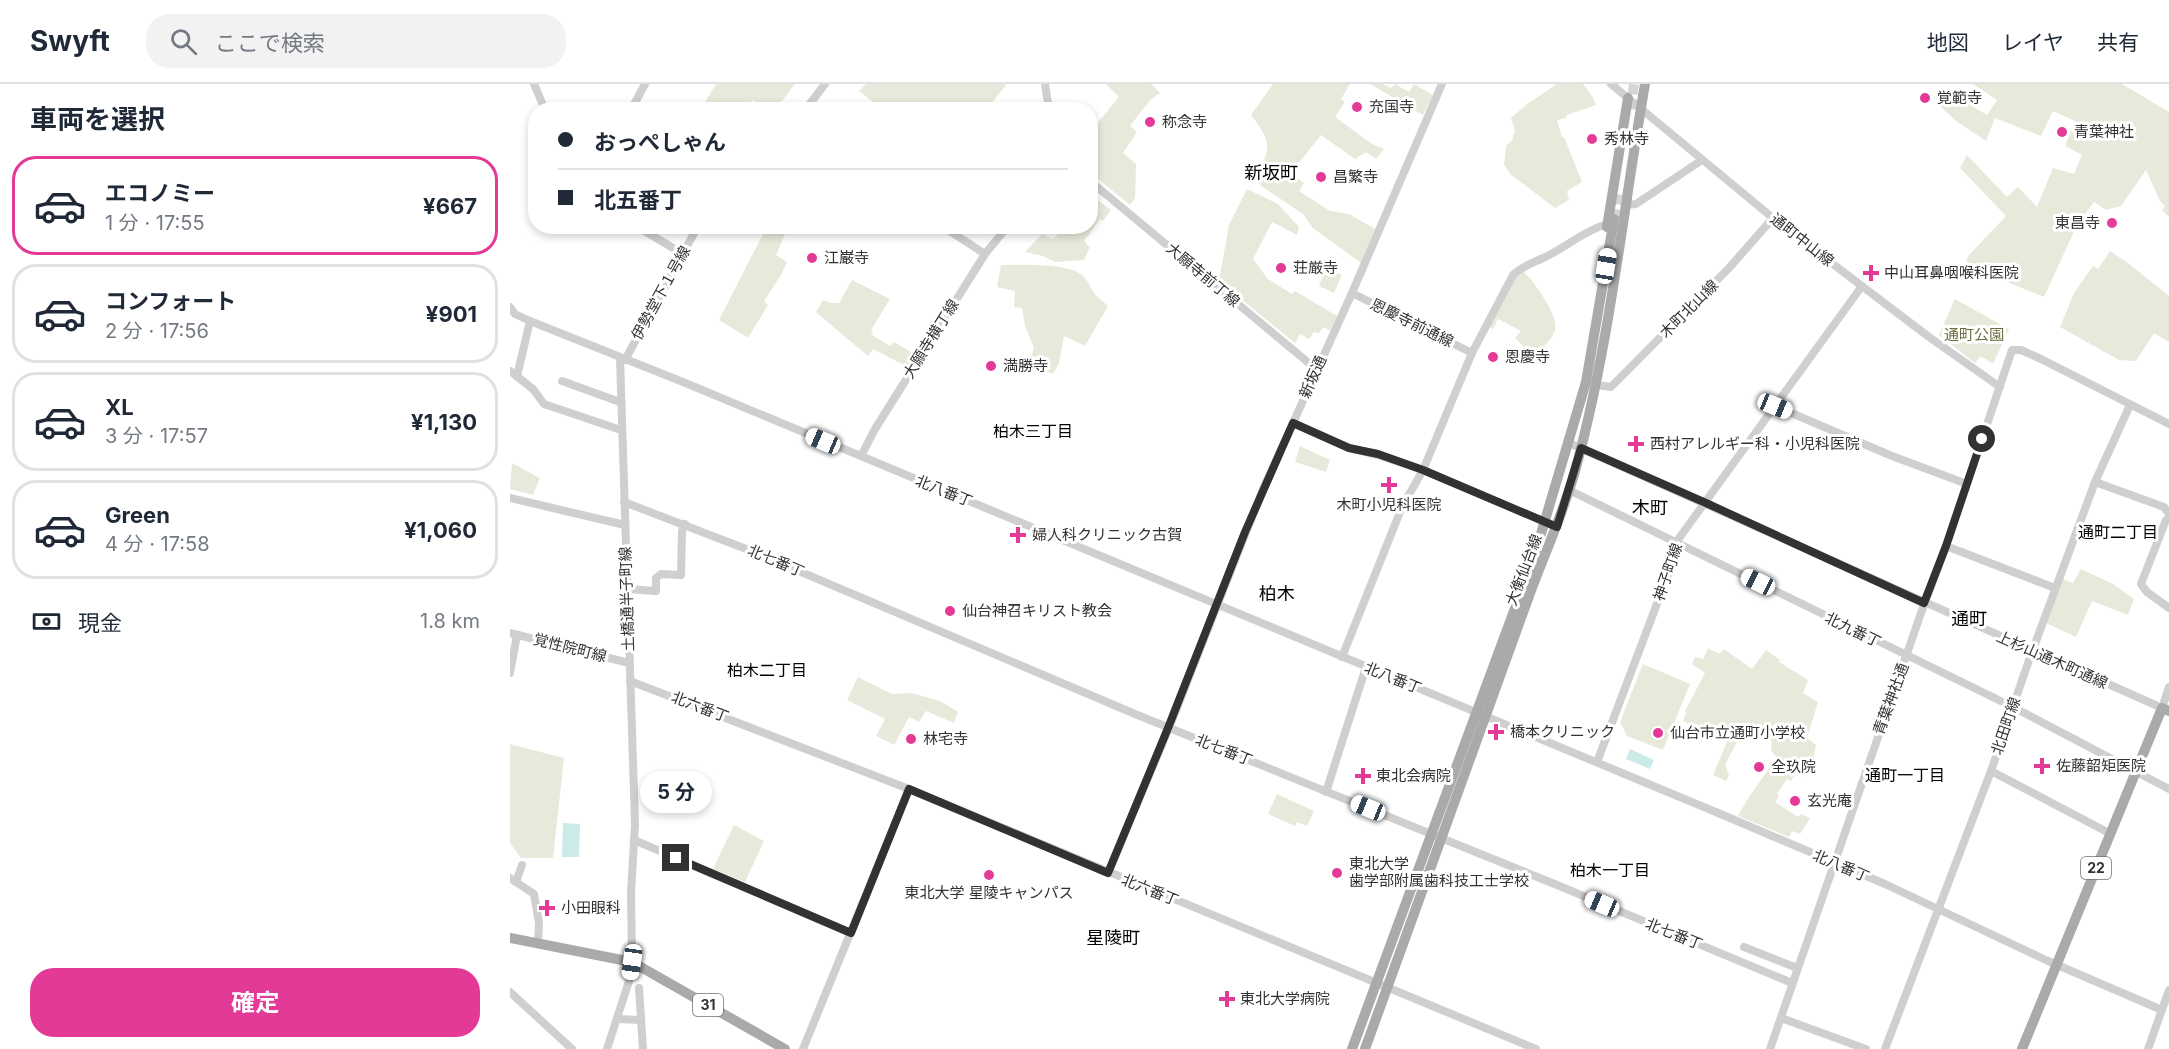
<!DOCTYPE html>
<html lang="ja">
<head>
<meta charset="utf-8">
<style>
  :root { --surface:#fff; --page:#f2f2f3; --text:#1f2937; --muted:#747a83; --line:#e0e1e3; --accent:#e33a98 }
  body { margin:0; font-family:Inter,"Noto Sans JP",sans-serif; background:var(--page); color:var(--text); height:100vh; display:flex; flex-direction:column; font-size:22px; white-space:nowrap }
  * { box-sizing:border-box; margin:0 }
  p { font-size:20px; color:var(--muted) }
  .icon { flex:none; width:33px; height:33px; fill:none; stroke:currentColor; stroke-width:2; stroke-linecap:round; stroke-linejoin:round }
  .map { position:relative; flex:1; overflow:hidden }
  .drawer { display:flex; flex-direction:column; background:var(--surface); width:510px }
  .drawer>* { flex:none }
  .top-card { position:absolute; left:18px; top:18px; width:570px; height:132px; border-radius:24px; box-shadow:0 3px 9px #0003; display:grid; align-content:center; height:132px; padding:0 30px; background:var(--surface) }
  .end { position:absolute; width:27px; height:27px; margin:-14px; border:8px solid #323232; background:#fff; box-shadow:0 0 0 3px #fff }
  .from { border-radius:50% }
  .bubble { position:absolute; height:42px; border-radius:21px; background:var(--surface); box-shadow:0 3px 9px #0003; font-size:20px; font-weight:700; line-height:42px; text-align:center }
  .car { position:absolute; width:18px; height:36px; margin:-18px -9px; border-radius:8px; box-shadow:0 0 4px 2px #0007; background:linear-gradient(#fff 24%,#345 0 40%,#fff 0 76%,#345 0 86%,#fff 0) }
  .top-card b { display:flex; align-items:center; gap:21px; height:57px; font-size:22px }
  .top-card b+b { border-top:2px solid var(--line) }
  .top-card i { width:15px; height:15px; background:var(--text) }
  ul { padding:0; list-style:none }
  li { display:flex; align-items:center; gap:18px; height:99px; margin:0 12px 9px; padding:0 18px; border:3px solid var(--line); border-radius:24px }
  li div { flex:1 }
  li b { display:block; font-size:22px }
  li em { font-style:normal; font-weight:700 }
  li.on { border-color:var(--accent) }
  li>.icon { width:54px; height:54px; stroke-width:1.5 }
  h2 { padding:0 30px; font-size:27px; line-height:72px }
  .pay { display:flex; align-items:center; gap:15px; height:66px; padding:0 30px; font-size:22px }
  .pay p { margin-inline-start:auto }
  .primary-button { display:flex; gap:12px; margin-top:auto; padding:12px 30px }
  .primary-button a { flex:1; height:69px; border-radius:24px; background:var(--accent); color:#fff; font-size:24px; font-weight:700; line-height:69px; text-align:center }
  header { display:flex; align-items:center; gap:36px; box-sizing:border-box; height:84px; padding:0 30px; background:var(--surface); border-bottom:2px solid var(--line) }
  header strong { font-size:28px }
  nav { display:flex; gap:33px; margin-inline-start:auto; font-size:21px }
  .search { width:420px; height:54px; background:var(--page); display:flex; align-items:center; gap:15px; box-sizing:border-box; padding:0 21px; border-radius:24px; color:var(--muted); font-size:22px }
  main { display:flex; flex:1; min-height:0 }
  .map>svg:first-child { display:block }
  .green { fill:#e9e9db }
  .water { fill:#cbebe8 }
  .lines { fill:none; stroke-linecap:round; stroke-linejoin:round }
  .major-tunnel { stroke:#d6d6d6; stroke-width:10; stroke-dasharray:10 5; stroke-linecap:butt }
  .minor { stroke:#cfcfcf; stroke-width:8 }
  .major { stroke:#aaa; stroke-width:10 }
  .route { stroke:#323232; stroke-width:8 }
  .poi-dot { fill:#e33a98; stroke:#fff; stroke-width:2 }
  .labels { text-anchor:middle; stroke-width:6; stroke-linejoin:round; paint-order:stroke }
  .shield { fill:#fff; stroke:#707070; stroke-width:1.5 }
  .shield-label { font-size:14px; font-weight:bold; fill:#323232 }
  .poi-label { font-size:15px; fill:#323232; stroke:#fff; text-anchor:start }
  .street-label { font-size:15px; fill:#323232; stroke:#fff }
  .park-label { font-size:15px; fill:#6c6e3f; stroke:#fff }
  .neighbourhood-label { font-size:16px; fill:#000; stroke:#fff }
  .quarter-label { font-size:18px; fill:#000; stroke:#fff }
</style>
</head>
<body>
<header>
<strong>Swyft</strong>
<div class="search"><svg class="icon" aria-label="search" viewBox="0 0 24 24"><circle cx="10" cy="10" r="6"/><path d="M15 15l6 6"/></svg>ここで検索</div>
<nav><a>地図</a><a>レイヤ</a><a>共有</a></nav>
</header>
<main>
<section class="drawer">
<h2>車両を選択</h2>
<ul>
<li class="on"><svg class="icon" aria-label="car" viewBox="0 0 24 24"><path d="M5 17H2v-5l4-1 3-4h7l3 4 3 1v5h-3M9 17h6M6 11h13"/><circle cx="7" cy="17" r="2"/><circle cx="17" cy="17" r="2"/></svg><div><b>エコノミー</b><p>1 分 · 17:55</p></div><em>¥667</em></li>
<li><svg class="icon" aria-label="car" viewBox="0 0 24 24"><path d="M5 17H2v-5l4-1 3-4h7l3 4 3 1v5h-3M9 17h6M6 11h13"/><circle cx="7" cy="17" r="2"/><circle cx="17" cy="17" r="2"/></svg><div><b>コンフォート</b><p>2 分 · 17:56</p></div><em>¥901</em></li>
<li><svg class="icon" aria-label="car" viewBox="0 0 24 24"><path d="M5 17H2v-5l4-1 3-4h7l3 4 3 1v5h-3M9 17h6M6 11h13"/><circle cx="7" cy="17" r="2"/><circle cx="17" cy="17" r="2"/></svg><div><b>XL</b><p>3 分 · 17:57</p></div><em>¥1,130</em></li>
<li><svg class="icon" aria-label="car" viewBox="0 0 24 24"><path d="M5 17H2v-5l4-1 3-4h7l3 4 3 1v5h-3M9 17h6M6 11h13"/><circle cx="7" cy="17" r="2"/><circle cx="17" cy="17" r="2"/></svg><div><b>Green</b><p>4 分 · 17:58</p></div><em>¥1,060</em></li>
</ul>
<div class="pay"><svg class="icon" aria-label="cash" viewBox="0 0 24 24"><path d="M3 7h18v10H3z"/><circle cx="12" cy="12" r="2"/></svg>現金<p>1.8 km</p></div>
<div class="primary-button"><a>確定</a></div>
</section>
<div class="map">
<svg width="1659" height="965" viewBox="0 0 1659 965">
  <rect width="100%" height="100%" fill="#fff"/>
  <g class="green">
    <path d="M206,0H285L266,25H261L242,16L236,25H191Z"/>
    <path d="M356,0H495L496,1L477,25H372L349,7Z"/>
    <path d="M596,0H641L650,9L640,16L620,42L627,48L613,69L626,80L625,114L620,121L581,89V47L609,13Z"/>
    <path d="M763,0H840L831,15L835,18L825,33L862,60L874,65L866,75L856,68L845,75L811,51L781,89L794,99L789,107L820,127L839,130L865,145L851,179L803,144L793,130L751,102L747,96C759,62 764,61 741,31Z"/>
    <path d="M860,0H873L881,4L885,0L899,8L904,0L923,11L913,31Z"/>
    <path d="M1047,0H1073L1082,12L1086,21L1057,31L1056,34L1047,36L1052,53H1054L1072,98L1057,107L1059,116L1045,124L1000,90L994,81L996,62L1002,56L1005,47L1001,34L1017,20Z"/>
    <path d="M1463,0H1612L1659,28V133L1652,126L1655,122L1650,117L1636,86L1611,122L1596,126L1584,118L1567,141L1534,213L1456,181L1458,172L1496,132L1450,84L1457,71L1497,113L1508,103L1527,123L1543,84L1564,90L1572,71L1555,62L1565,37L1543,27L1531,52L1485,34L1476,57L1446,37L1431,23L1434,19L1426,11L1432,4L1477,31L1487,16Z"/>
    <path d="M737,105L768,120L789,143L787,151L762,138L743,175L758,195L782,210L785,207L827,232L820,247L814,243L809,249L804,248L799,255L790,250L785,259L709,197L719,141Z"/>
    <path d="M581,111L601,126L593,137L590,135L574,157L580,163L574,176L545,178L533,172L515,168L532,150L543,155L555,143L580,142Z"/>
    <path d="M257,142L278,143L266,171L277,178L271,191L254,217L258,221L238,254L209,236Z"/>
    <path d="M1600,167L1618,179L1659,212V258L1644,249L1626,277L1609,276L1550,243L1564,209L1583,182L1588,185Z"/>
    <path d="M491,181C510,181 562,178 574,193C578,197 581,204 584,209C588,214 594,218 598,222L575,262L554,252L549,279L543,290L529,284L526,288L518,284L524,264L515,242L512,224L504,223L505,207L487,203Z"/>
    <path d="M816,183L832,191L824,209L809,202Z"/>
    <path d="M1012,186C1023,196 1049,231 1045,246C1042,256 1032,264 1024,272L1005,254L1011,247L988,235L983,245L978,242L1004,193Z"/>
    <path d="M342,196L380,215L361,246L363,248L362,251L380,262L384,258L406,271L398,283L363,265L358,272L306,228L313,216L321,219H329Z"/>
    <path d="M1445,215L1499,245L1483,280L1471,272L1465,279L1429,251Z"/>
    <path d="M790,362L820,376L816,388L785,378Z"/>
    <path d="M2,379L30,394L23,411L0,405Z"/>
    <path d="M1571,485L1603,500L1624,515L1618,531L1582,517L1566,553L1534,538L1550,494L1563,499Z"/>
    <path d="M1198,564L1209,570L1214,565L1242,585L1256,566L1270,576L1269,578L1298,596L1293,609L1308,618L1297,654L1306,661L1303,678L1294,693L1287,688L1281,697L1277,695L1267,710L1269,712L1265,718L1288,733L1291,730L1300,734L1290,750L1282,747L1279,753L1228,732C1239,710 1254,694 1266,673L1261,666L1262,657L1234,644L1215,681L1219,691L1216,697L1203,691L1217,658L1173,637L1176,629L1175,627L1195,589L1182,580L1185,573L1193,575Z"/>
    <path d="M1133,580L1180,600L1153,666L1117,652L1110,638Z"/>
    <path d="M348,593L382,610L401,609L430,617L448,628L444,639L416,627L409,638L399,633L384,661L366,652L375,635L337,616Z"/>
    <path d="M0,660L54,674L43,774H11L0,759Z"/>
    <path d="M767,710L804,727L797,742L787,738L785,742L758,730Z"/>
    <path d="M224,741L254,757L235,798L203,785Z"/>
  </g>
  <g class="water">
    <path d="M1120,665L1144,676L1140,685L1116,675Z"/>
    <path d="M53,739L70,740L69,773H52Z"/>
  </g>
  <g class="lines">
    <g class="major-tunnel">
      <path d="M1120,25L1124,0"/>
      <path d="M1104,135L1108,105"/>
    </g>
    <g class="minor">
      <path d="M24,0L35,26"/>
      <path d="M535,0L539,26"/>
      <path d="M1101,0L1269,139L1419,253L1490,303"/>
      <path d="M121,26L135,0"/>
      <path d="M295,26L315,0"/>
      <path d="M580,97L806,285"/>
      <path d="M1116,121L1126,120L1192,76"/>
      <path d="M126,142L173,170"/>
      <path d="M432,142L475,170"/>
      <path d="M842,209L962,269"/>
      <path d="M0,223L5,230L20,237L173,298L1213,731L1375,800L1538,877L1652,926"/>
      <path d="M115,276L188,142"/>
      <path d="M0,287L23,305L34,320L111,346"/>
      <path d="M7,292L20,237"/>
      <path d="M52,297L110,318"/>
      <path d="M1086,301L1101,303L1219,184L1263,134"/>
      <path d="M1265,322L1382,372L1457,400"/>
      <path d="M783,339L839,364L868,371L913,386L1047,443"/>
      <path d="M1059,359L1652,624L1659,603"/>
      <path d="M351,372L365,345L475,170L498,142"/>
      <path d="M1585,398L1654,423L1659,430"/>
      <path d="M1059,406L1503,623L1659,705"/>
      <path d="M0,414L115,441"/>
      <path d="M114,418L244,468L625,630L1047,801L1282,899"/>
      <path d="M1659,434L1656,436L1631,500L1637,508L1659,524"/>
      <path d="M1436,462L1545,504"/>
      <path d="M117,505L146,507V494L151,490L171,491L172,447L175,440"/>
      <path d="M0,549L119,579"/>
      <path d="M832,573L892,423L913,386L962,269L1003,191C1011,183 1020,180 1031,175C1054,165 1073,147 1097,140"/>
      <path d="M0,589L7,551"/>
      <path d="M120,597L399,705L1026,965"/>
      <path d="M1087,678L1167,467V457L1352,202"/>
      <path d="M1481,687L1601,750"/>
      <path d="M816,708L856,583"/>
      <path d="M124,756L341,849"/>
      <path d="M598,789L659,644L753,405L842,209L932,0"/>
      <path d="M0,794L24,810L29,839L28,859"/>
      <path d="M6,798L12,781"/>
      <path d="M1234,863L1287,884"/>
      <path d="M129,904L133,965"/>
      <path d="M0,908L62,965"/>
      <path d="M1271,934L1356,965"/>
      <path d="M108,935L131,936"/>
      <path d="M97,965L119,897L122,878L121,809L125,740L110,274"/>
      <path d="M293,965L399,705"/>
      <path d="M1260,965L1411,529L1436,462L1502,266H1511L1531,275L1659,340"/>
      <path d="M1375,965L1481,687L1519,576L1572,433L1585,398L1620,321"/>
      <path d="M1638,965L1659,906"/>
    </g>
    <g class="major">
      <path d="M1097,143L1118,14"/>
      <path d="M0,854L122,878L275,965"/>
      <path d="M842,965L1025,470L1076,298L1104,135"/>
      <path d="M855,965L1019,512C1035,468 1055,426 1067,380C1100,256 1113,127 1135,0"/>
      <path d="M1512,965L1652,624L1659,627"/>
    </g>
  </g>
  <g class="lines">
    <path class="route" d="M166,774L341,849L399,705L598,789L658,644L735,448L783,339L839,364L868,370L913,386L1047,443L1071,364L1196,419L1414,519L1436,462L1472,355"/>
  </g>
  <g class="poi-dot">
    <circle cx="1415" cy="14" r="6"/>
    <circle cx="847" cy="23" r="6"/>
    <circle cx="640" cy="38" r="6"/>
    <circle cx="1552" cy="48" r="6"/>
    <circle cx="1082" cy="55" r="6"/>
    <circle cx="811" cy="93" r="6"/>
    <circle cx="1602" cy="139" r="6"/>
    <circle cx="302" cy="174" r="6"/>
    <circle cx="771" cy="184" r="6"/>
    <path d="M1358 180h6v6h6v6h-6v6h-6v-6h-6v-6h6z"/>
    <circle cx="983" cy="273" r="6"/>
    <circle cx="481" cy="282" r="6"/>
    <path d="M1123 351h6v6h6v6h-6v6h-6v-6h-6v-6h6z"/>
    <path d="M876 392h6v6h6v6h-6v6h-6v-6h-6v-6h6z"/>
    <path d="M505 442h6v6h6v6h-6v6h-6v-6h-6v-6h6z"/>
    <circle cx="440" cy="527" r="6"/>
    <path d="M983 639h6v6h6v6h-6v6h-6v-6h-6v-6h6z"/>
    <circle cx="1148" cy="649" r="6"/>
    <circle cx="401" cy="655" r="6"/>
    <path d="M1529 673h6v6h6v6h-6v6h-6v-6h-6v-6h6z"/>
    <circle cx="1249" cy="683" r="6"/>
    <path d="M850 683h6v6h6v6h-6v6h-6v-6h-6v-6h6z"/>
    <circle cx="1285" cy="717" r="6"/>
    <circle cx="827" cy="789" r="6"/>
    <circle cx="479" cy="791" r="6"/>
    <path d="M34 815h6v6h6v6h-6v6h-6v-6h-6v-6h6z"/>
    <path d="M714 906h6v6h6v6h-6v6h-6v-6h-6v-6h6z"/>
  </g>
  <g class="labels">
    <g class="shield">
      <rect x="1571" y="773" width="30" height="22" rx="4.5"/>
      <rect x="183" y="910" width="30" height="22" rx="4.5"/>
    </g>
    <g class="shield-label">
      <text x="1586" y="789">22</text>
      <text x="198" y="926">31</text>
    </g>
    <g class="poi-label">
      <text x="1427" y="19">覚範寺</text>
      <text x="859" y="28">充国寺</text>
      <text x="652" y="43">称念寺</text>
      <text x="1564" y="53">青葉神社</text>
      <text x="1094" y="60">秀林寺</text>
      <text x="823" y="98">昌繁寺</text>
      <text x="1590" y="144" text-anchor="end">東昌寺</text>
      <text x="314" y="179">江巌寺</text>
      <text x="783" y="189">荘厳寺</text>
      <text x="1374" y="194">中山耳鼻咽喉科医院</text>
      <text x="995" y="278">恩慶寺</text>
      <text x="493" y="287">満勝寺</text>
      <text x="1140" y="365">西村アレルギー科・小児科医院</text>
      <text x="879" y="426" text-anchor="middle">木町小児科医院</text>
      <text x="522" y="456">婦人科クリニック古賀</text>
      <text x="452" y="532">仙台神召キリスト教会</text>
      <text x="1000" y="653">橋本クリニック</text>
      <text x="1160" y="654">仙台市立通町小学校</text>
      <text x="413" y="660">林宅寺</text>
      <text x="1546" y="687">佐藤韶矩医院</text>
      <text x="1261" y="688">全玖院</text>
      <text x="866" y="697">東北会病院</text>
      <text x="1297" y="722">玄光庵</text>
      <text x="839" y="785">東北大学<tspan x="839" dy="17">歯学部附属歯科技工士学校</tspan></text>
      <text x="479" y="814" text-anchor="middle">東北大学 星陵キャンパス</text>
      <text x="51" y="829">小田眼科</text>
      <text x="730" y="920">東北大学病院</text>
    </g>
    <g class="street-label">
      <text transform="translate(1292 156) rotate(38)" y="5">通町中山線</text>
      <text transform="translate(693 191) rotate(40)" y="5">大願寺前丁線</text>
      <text transform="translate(151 209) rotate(-61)" y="5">伊勢堂下１号線</text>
      <text transform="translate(1179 225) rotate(-45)" y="5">木町北山線</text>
      <text transform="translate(902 239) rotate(26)" y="5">恩慶寺前通線</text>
      <text transform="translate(421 255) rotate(-58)" y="5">大願寺横丁線</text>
      <text transform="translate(803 293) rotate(-66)" y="5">新坂通</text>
      <text transform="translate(434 407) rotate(22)" y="5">北八番丁</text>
      <text transform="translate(266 477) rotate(23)" y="5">北七番丁</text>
      <text transform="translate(1014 486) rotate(-69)" y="5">大衡仙台線</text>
      <text transform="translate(1158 488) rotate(-71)" y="5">神子町線</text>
      <text transform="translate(117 515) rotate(-92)" y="5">土橋通半子町線</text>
      <text transform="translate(1343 546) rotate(26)" y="5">北九番丁</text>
      <text transform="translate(60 564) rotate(14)" y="5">覚性院町線</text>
      <text transform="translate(1542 576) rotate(24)" y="5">上杉山通木町通線</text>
      <text transform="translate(883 594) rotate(22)" y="5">北八番丁</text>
      <text transform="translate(1381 615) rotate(-70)" y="5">青葉神社通</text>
      <text transform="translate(190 623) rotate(21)" y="5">北六番丁</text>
      <text transform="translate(1496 642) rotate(-71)" y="5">北田町線</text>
      <text transform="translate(714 666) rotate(22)" y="5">北七番丁</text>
      <text transform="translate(1331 782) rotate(23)" y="5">北八番丁</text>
      <text transform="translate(640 806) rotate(22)" y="5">北六番丁</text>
      <text transform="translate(1164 850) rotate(22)" y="5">北七番丁</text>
    </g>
    <g class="park-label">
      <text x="1464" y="256">通町公園</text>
    </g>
    <g class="neighbourhood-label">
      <text x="523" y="353">柏木三丁目</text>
      <text x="1608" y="454">通町二丁目</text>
      <text x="257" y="592">柏木二丁目</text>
      <text x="1395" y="697">通町一丁目</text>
      <text x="1100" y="792">柏木一丁目</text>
    </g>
    <g class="quarter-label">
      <text x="761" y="95">新坂町</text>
      <text x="1140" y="430">木町</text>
      <text x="767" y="516">柏木</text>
      <text x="1459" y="541">通町</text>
      <text x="603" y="860">星陵町</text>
    </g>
  </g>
</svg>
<i class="end from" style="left:1472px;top:355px"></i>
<i class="end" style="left:166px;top:774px"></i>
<div class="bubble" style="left:130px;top:687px;width:72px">5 分</div>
<i class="car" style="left:1096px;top:182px;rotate:9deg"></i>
<i class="car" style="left:1265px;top:322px;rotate:112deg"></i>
<i class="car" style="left:313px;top:357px;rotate:293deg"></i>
<i class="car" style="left:1248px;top:498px;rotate:296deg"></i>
<i class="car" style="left:858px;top:724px;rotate:292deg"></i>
<i class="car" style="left:1092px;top:820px;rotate:293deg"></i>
<i class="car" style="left:122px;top:878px;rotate:188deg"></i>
<div class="top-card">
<b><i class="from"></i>おっぺしゃん</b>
<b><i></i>北五番丁</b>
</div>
</div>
</main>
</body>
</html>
